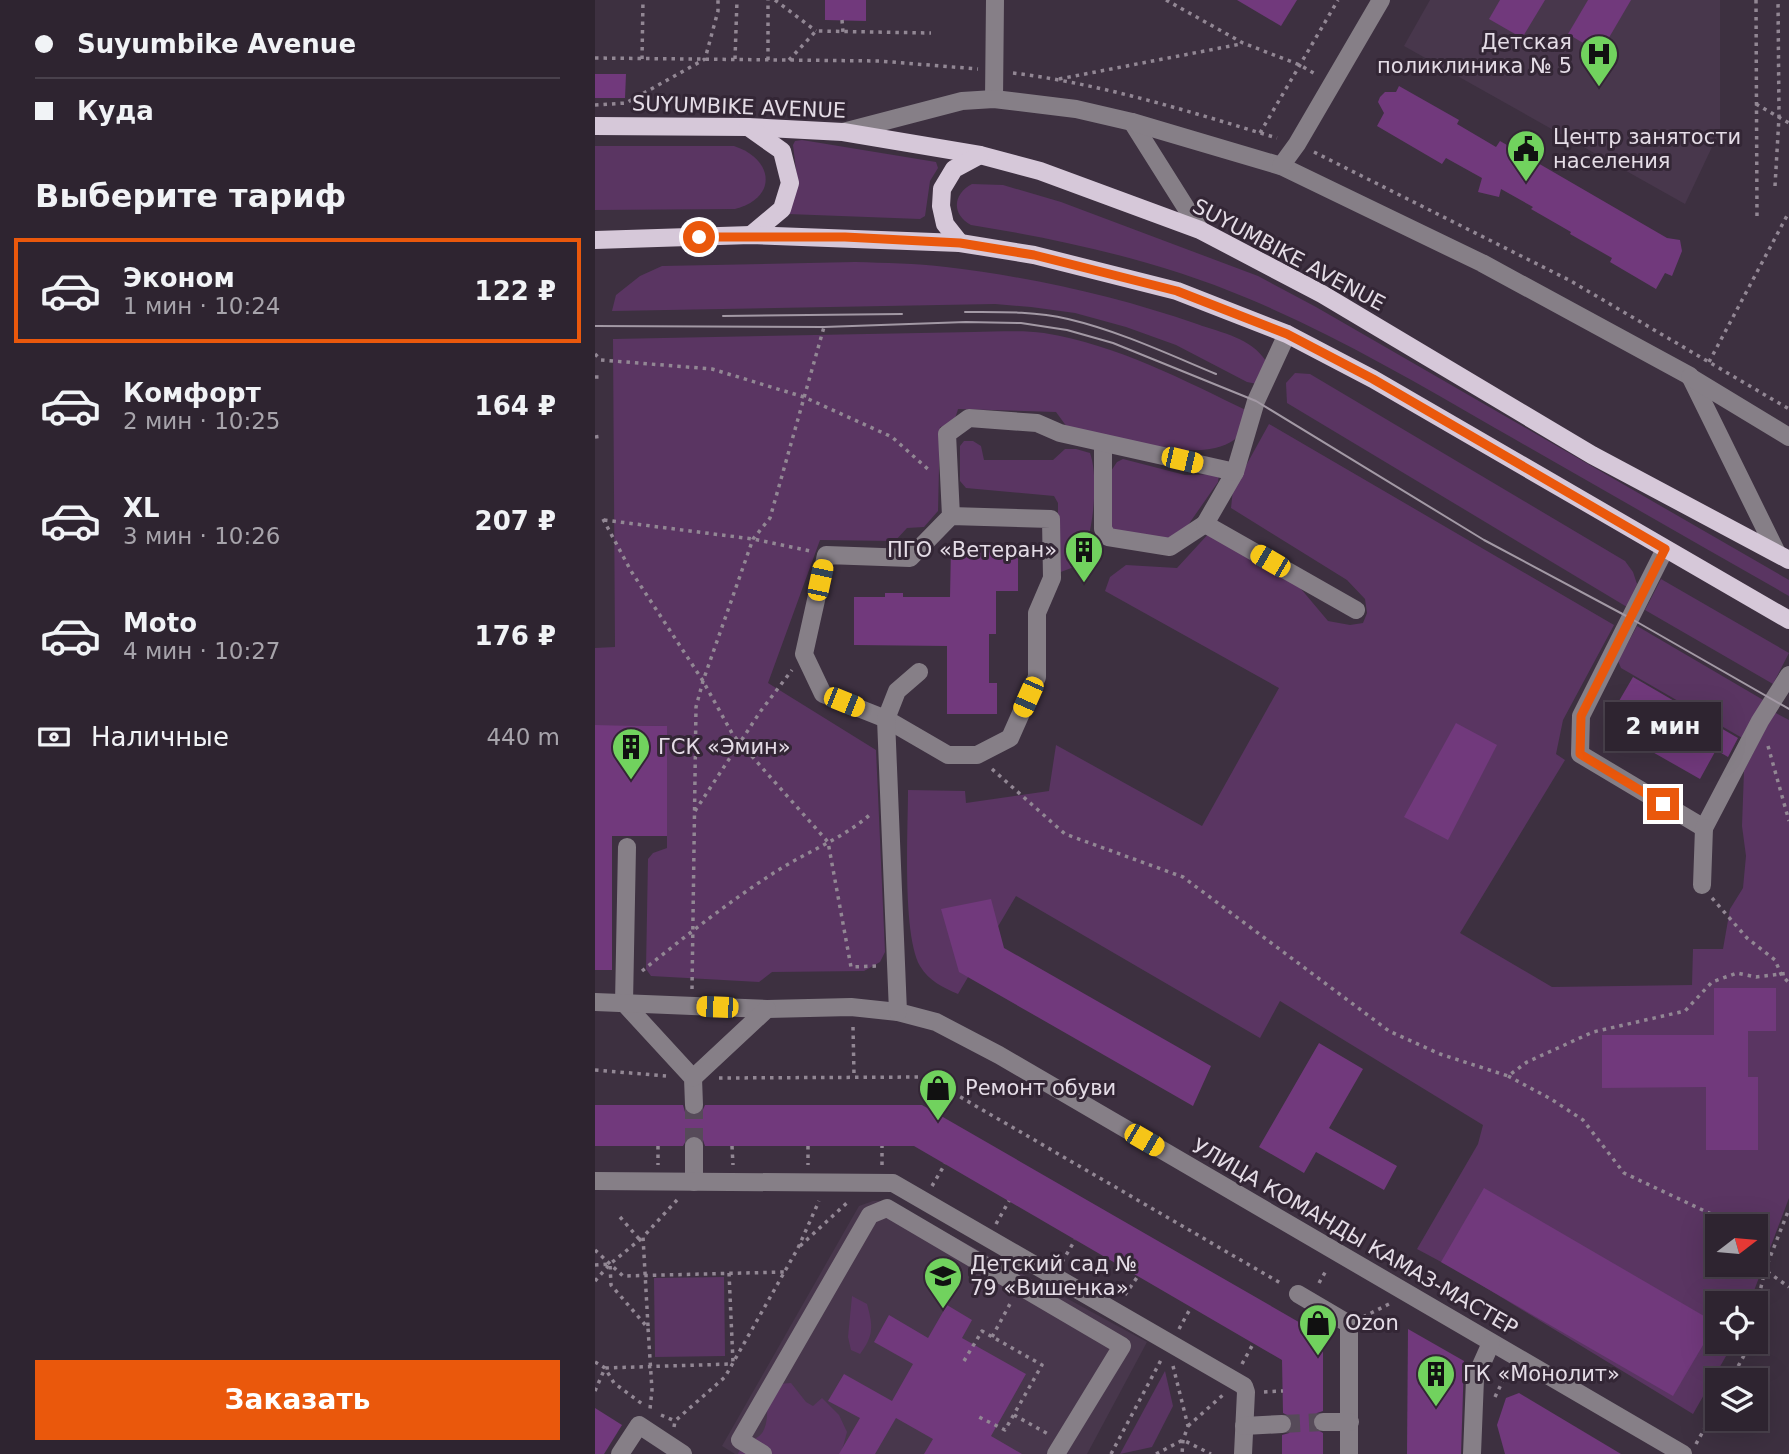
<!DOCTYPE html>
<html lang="ru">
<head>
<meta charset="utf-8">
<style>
  :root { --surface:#2e2430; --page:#362c38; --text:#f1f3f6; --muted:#a7a4ab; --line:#49414c; --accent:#ea580c }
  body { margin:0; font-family:"DejaVu Sans",sans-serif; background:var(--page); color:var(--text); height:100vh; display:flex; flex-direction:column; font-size:26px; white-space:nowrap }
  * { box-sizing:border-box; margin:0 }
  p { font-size:23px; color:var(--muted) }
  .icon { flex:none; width:38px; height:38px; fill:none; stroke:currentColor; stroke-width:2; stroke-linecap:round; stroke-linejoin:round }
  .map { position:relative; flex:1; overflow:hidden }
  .drawer { display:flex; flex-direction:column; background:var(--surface); width:595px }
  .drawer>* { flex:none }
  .hud { display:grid; align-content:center; height:154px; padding:0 35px; background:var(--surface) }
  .needle { width:46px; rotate:74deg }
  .controls { position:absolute; left:1110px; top:1214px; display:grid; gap:14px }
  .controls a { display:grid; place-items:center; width:63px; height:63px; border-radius:0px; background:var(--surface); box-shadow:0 7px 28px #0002,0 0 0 2px var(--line); font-size:35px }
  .end { position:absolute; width:32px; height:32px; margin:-16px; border:9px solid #ea580c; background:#fff; box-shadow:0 0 0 4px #fff }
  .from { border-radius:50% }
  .bubble { position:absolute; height:49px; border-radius:0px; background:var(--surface); box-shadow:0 7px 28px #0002,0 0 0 2px var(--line); font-size:23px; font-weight:700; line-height:49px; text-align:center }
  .car { position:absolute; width:21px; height:42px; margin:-21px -10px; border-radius:9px; box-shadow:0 0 5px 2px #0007; background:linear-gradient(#f5c518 24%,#345 0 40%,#f5c518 0 76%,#345 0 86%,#f5c518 0) }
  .hud b { display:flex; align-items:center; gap:24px; height:66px; font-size:26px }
  .hud b+b { border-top:2px solid var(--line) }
  .hud i { width:18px; height:18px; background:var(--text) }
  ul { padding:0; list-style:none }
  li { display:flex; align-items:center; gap:21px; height:105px; margin:0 14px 10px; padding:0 21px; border:4px solid transparent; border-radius:0px }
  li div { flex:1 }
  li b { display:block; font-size:26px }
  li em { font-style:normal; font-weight:700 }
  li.on { border-color:var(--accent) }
  li>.icon { width:63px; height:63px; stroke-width:1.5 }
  h2 { padding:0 35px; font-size:32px; line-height:84px }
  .pay { display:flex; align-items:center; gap:18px; height:77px; padding:0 35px; font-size:26px }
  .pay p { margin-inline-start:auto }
  .button { display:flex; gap:14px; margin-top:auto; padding:14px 35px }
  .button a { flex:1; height:80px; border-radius:0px; background:var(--accent); color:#fff; font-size:28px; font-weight:700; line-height:80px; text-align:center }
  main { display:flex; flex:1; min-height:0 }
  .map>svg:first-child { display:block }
  .built { fill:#48374c }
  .green { fill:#5a3562; fill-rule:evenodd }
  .building { fill:#71397c }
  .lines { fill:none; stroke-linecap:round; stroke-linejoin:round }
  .minor-tunnel { stroke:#564a59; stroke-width:18; stroke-dasharray:18 9; stroke-linecap:butt }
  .path { stroke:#928794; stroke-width:3.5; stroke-dasharray:3.5 5; stroke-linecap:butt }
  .minor { stroke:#867f87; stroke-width:18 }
  .major { stroke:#d6c8d9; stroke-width:18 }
  .tram { stroke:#a399a5; stroke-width:2 }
  .route { stroke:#ea580c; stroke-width:9 }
  .labels { text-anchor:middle; stroke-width:6; stroke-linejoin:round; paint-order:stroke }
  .poi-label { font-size:21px; fill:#e4dce6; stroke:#332635; text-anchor:start }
  .street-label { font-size:21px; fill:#e4dce6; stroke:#332635 }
</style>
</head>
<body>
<main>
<section class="drawer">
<div class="hud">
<b><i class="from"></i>Suyumbike Avenue</b>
<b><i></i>Куда</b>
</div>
<h2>Выберите тариф</h2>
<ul>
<li class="on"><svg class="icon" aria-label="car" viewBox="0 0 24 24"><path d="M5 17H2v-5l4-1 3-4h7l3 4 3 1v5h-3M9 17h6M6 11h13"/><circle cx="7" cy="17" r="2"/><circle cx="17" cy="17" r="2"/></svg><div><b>Эконом</b><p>1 мин · 10:24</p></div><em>122 ₽</em></li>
<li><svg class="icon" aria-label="car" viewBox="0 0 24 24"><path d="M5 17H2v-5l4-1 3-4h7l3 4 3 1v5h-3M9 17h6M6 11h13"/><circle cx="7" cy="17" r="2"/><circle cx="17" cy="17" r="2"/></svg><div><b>Комфорт</b><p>2 мин · 10:25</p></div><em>164 ₽</em></li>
<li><svg class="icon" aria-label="car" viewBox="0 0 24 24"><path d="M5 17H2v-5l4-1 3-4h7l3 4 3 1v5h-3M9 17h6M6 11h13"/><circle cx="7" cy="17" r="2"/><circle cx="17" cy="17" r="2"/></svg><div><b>XL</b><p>3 мин · 10:26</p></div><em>207 ₽</em></li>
<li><svg class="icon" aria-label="car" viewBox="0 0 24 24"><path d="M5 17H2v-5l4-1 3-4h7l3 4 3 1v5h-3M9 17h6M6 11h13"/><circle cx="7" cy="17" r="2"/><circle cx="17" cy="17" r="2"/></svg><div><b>Moto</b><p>4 мин · 10:27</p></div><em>176 ₽</em></li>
</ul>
<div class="pay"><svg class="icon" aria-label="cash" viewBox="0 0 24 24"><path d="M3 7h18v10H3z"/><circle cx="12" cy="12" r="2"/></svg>Наличные<p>440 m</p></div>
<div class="button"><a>Заказать</a></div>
</section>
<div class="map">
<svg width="1194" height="1454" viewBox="0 0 1194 1454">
  <rect width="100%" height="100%" fill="#3d3040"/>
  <g class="built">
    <path d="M835,0H1125V130L1090,204L809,46Z"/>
    <path d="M278,1201H293L552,1342L492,1454H140L127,1446L264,1206Z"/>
  </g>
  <g class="green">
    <path d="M207,140L341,162L343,168L335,181L330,216L325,219L193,214L202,178L198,145L200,141Z"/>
    <path d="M0,146H139C179,159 183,198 140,209L0,210Z"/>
    <path d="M377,184L408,185L466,202L663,276L721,307L1194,580V596C1096,540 998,484 900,428C819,381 738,334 652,298C564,261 470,240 376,225C356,214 358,194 377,184Z"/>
    <path d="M260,262C290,263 321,263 351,267C436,277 521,296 602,324C627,333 656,338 671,361L662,384L652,382L581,345L531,327L480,313L436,307L400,304L17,311L21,295L45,276L67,266Z"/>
    <path d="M378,332C401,332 426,330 449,333C523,345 588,380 655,412C652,420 646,434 639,440C603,466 513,436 472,427L461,412L363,409C360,421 357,424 345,427L343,511L329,527L312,528L300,541L225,540L173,683L281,750L290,952L285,962L269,971L177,972L164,982L56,976L51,969L53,859L58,853L72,848V726L0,725V648L20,647L18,339Z"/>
    <path d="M700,373L715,374L1030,561L1038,572L1042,584L1032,607L692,403L691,383Z"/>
    <path d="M674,424L1019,625L968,720L961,754L970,760L865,933L957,987L1097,985L1098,949H1128L1135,909L1148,888L1151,856L1147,826L1149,771L1179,712L1194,720V1198L1154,1304H1122V1342H1139L1098,1414L865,1272L822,1249L883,1144L888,1125L685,1001L665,1038L421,896L363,994C347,987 334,981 325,966C307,934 313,831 313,790L370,791L371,803L454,791L461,745L607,826L684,688L510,591L515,577L531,565L582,568L616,531L701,583L733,621L755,625L768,623L772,613L770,599L752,580L636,508L638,489ZM1122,1227H1160V1265H1122Z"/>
    <path d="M369,441H378L386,446L389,460H458L470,449H481L495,453C503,475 499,520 492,542C489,550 484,559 479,567L463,573V503L459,496L371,488L365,481V446Z"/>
    <path d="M528,459L590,475L624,474L623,482L591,528L581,539L516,533V471L522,462Z"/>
    <path d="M1066,579L1194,653L1178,684L1050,610Z"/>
    <path d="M1042,626L1170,701L1149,739L1026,668L1023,661Z"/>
    <path d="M129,1277L130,1356L60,1357L59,1278Z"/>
    <path d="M257,1296L272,1304C278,1326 279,1335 265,1354L256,1350L253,1337Z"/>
    <path d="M570,1371L578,1406L557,1447L525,1454Z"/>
    <path d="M196,1383L211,1402L218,1406L227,1398L244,1415L252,1432L246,1454H143C149,1439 159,1443 167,1433C174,1424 172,1404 172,1394L182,1384Z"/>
  </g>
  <g class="building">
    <path d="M230,0H271V21L230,20Z"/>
    <path d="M642,0H702L686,26Z"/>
    <path d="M905,0H950L927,38L894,19Z"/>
    <path d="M993,0H1036L1005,53L973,34Z"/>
    <path d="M0,74H31L30,98H0Z"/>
    <path d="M804,86L864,120L862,124L901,147L905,141L1072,238L1085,240L1087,251L1077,276L1070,273L1061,289L1015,262L1017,258L975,234L976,232L936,209L938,207L906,189L904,197L883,192L887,178L851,158L847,164L782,126L789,113L783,102L785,97L790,92H801Z"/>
    <path d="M356,547H423V591H401V634H394V683H402V714H352V646L259,645V597H290V593H308V597H355Z"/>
    <path d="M1038,677L1143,738L1133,757L1121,750L1105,779L1010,725Z"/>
    <path d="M861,723L902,745L853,840L809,817Z"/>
    <path d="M0,725L72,726V836H17V970H0Z"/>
    <path d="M396,899L409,948L616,1066L598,1106L364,972L346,909Z"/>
    <path d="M1119,988H1181V1031H1153V1077H1163V1150H1111V1087L1007,1088V1035H1119Z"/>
    <path d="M724,1043L768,1069L734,1128L802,1166L789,1190L721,1152L709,1173L664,1147Z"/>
    <path d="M0,1105H88L90,1112L99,1116L106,1114L110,1105H327L728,1336V1411L722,1413L717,1421L719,1428L728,1433V1454H687V1435L694,1433L698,1424L696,1417L688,1413L687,1360L319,1146H110L108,1140L100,1135L93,1137L88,1146H0Z"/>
    <path d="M889,1188L1121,1323L1078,1396L846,1262Z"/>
    <path d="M352,1305L377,1320L367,1338L431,1374L396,1436L427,1454H329L338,1439L301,1418L280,1454H244L265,1418L233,1401L249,1374L297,1401L318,1364L279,1342L294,1315L333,1338Z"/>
    <path d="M813,1329L869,1361L866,1454H812Z"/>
    <path d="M924,1393L1026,1454H910L902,1425L911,1398Z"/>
    <path d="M0,1408L27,1425L9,1454H0Z"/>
  </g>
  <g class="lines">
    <g class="minor-tunnel">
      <path d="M99,1146V1105"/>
      <path d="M687,1424L728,1422"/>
    </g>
    <g class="path">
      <path d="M180,0L221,31"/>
      <path d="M571,0L648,43L705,65L722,75"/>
      <path d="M1161,0L1162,220"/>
      <path d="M247,20L248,32"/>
      <path d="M0,58L284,61L383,69"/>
      <path d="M47,59L48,0"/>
      <path d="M140,59L142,0"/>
      <path d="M173,60V0"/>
      <path d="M194,60L221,31L336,33"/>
      <path d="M418,73C508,84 596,112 682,138"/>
      <path d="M464,79L646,44"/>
      <path d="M1161,104L1194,123"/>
      <path d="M0,105L31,103L110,59L123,11V0"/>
      <path d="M665,133L743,0"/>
      <path d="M719,152L974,280L1194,409"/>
      <path d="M1180,186L1184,117L1183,0"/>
      <path d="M0,354L6,360L117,369L209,397L297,437L335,471"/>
      <path d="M1114,362L1194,212"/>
      <path d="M0,377H6"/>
      <path d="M0,437L7,436"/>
      <path d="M8,519L36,571L108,681L138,735L233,842L256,967L282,966"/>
      <path d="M9,520L158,539L215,551"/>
      <path d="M1173,746L1194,821"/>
      <path d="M397,769L470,834L588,877L794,1031L845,1054L913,1076L932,1062L998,1032L1090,1011L1117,982L1142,973L1161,977L1194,973"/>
      <path d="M100,811L165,712L197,670"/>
      <path d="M1117,898L1152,938L1180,960L1186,974L1194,983"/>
      <path d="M47,971C92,935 137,899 185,869C216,850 250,837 277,813"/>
      <path d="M97,989L101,707L108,681L158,539L175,518L229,327"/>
      <path d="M258,1027L259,1075"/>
      <path d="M0,1070L71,1076"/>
      <path d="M913,1076L956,1099L988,1120L1029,1173L1116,1214L1128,1227"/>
      <path d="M124,1078L331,1077L687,1284"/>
      <path d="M63,1146V1165"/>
      <path d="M137,1146L138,1165"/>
      <path d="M213,1146V1165"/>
      <path d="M287,1165V1146"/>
      <path d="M337,1186L350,1164"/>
      <path d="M25,1217L45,1240"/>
      <path d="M401,1224L414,1201"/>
      <path d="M205,1246L254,1201"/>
      <path d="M0,1250L28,1276L189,1272"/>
      <path d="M1160,1260L1170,1270L1194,1287"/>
      <path d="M467,1262L480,1240"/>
      <path d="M0,1265L15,1264L16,1285L53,1328L57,1390L55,1409"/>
      <path d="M134,1273L138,1362"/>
      <path d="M0,1281L15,1264L47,1238"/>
      <path d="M724,1283L732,1269"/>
      <path d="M530,1295L543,1276"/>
      <path d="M1160,1313L1170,1270L1194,1209"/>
      <path d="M768,1317L796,1303"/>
      <path d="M53,1326L48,1237L82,1200"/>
      <path d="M584,1329L595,1309"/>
      <path d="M397,1337L416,1302"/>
      <path d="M369,1361L387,1331L447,1365L410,1430L382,1416"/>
      <path d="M0,1362L10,1368L19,1383L50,1406"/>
      <path d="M647,1364L658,1344"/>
      <path d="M578,1366L593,1426L588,1440L587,1454"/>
      <path d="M1135,1381L1152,1350L1154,1342"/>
      <path d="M0,1391L10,1368L136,1364"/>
      <path d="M669,1392L688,1391"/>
      <path d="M900,1397L912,1372"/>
      <path d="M66,1415L80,1421"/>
      <path d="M419,1415L453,1434"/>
      <path d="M593,1426L629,1394"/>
      <path d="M79,1427L80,1421L130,1377L203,1248L224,1201"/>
      <path d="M1101,1444L1122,1406"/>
      <path d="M516,1454L566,1360"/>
      <path d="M561,1454L588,1440L616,1454"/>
    </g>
    <g class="minor">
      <path d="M399,99L400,0"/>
      <path d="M537,122L605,230"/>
      <path d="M248,132L367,101L399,99L481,109L537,122L686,166L887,263L1095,376L1182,553"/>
      <path d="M686,166L702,144L786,0"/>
      <path d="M1095,377L1194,437"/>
      <path d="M508,443V529L513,537L575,547L610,524"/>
      <path d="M640,472L610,524L761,610"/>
      <path d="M356,516L456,519L457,578L442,613V677L415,738L382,755H353L291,719L228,694L209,654L231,555L315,558L356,516L352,434L374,418L442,423L465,433L640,472L661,401L692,334"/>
      <path d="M1070,549L986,716L985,754L1109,828L1165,721L1194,675"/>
      <path d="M32,847L29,1003L98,1078L99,1105"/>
      <path d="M1107,885L1109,828"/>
      <path d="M0,1002L172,1009L256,1007L303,1012L341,1022L404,1055L1088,1454"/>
      <path d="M303,1012L291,719L302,691L324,672"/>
      <path d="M98,1078L172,1009"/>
      <path d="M99,1146V1182"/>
      <path d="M0,1181L298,1183L649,1386L651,1392L648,1454"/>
      <path d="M703,1294L754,1324V1454"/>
      <path d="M728,1422H755"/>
      <path d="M649,1426L687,1424"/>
      <path d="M25,1454L44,1425L88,1454"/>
      <path d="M168,1454L145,1440L275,1215L292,1208L527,1346L461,1454"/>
      <path d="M877,1454L880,1379L896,1343"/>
    </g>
    <g class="major">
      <path d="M0,126L153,127L248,132L385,155L445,171L605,230L727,294L997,455L1194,560"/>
      <path d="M153,127L187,151L195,183L187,209L156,235"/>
      <path d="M0,240L156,235L365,243L439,255L582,291L692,334L778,379L1194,620"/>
      <path d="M365,243L350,224L346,206L347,189L359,169L385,155"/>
    </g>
    <g class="tram">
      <path d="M370,312C404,312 439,311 473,319C524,331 573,354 621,374"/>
      <path d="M128,316L307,314"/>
      <path d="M0,326L229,327L371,322L426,323L472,330L518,343L661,401L889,540L1035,618L1194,709"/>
    </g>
  </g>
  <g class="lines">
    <path class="route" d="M104,237H250L365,243L439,255L582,291L692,334L778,379L1070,549L986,716L985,754L1068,804"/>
  </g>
  <defs>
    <symbol id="hospital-pin" viewBox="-11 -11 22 30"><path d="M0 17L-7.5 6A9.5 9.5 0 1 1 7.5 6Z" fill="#71d25e" stroke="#332635"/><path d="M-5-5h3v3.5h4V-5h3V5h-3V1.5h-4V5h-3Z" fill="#111"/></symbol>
    <symbol id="civic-pin" viewBox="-11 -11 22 30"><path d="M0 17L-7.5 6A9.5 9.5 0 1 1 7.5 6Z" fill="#71d25e" stroke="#332635"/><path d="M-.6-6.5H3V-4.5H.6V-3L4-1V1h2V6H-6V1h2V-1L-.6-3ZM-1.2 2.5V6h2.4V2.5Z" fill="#111"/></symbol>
    <symbol id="building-pin" viewBox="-11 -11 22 30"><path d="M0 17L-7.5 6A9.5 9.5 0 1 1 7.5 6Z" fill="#71d25e" stroke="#332635"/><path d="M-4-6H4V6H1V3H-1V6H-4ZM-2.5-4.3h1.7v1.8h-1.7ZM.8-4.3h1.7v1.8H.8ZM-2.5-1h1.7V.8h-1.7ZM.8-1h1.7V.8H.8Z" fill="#111"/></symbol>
    <symbol id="shop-pin" viewBox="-11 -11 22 30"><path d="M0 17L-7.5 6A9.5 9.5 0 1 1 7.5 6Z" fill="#71d25e" stroke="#332635"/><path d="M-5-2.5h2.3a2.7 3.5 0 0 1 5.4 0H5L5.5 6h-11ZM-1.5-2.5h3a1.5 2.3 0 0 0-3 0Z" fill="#111"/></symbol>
    <symbol id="school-pin" viewBox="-11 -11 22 30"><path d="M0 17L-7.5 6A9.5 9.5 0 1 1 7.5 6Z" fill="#71d25e" stroke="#332635"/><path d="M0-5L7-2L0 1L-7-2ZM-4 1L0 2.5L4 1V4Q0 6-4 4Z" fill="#111"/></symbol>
  </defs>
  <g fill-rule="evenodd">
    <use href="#hospital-pin" x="982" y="32" width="44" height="60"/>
    <use href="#civic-pin" x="909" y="127" width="44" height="60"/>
    <use href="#building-pin" x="467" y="528" width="44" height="60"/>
    <use href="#building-pin" x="14" y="725" width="44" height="60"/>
    <use href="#shop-pin" x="321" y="1066" width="44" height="60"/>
    <use href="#school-pin" x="326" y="1254" width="44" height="60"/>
    <use href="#shop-pin" x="701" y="1301" width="44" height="60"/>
    <use href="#building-pin" x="819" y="1352" width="44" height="60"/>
  </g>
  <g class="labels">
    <g class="poi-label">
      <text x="977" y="49" text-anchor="end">Детская<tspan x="977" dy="24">поликлиника № 5</tspan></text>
      <text x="958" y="144">Центр занятости<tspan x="958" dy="24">населения</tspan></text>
      <text x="462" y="557" text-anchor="end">ПГО «Ветеран»</text>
      <text x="63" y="754">ГСК «Эмин»</text>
      <text x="370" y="1095">Ремонт обуви</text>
      <text x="375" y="1271">Детский сад №<tspan x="375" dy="24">79 «Вишенка»</tspan></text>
      <text x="750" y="1330">Ozon</text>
      <text x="868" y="1381">ГК «Монолит»</text>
    </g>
    <g class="street-label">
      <text transform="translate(144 107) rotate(2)" y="7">SUYUMBIKE AVENUE</text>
      <text transform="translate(694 255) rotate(28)" y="7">SUYUMBIKE AVENUE</text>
      <text transform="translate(760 1237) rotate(30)" y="7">УЛИЦА КОМАНДЫ КАМАЗ-МАСТЕР</text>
    </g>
  </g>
</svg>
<div class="controls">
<a><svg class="needle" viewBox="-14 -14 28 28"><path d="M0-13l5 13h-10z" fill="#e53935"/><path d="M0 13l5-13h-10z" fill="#a7a4ab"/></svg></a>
<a><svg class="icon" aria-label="locate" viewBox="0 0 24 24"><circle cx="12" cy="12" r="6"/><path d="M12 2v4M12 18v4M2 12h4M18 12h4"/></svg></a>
<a><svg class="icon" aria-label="layers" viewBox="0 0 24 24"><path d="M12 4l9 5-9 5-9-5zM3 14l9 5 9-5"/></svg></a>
</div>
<i class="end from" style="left:104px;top:237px"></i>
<i class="end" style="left:1068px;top:804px"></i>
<div class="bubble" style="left:1010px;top:702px;width:116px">2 мин</div>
<i class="car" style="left:587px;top:460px;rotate:103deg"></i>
<i class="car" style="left:675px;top:561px;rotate:300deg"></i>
<i class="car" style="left:225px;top:580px;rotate:12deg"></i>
<i class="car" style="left:433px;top:697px;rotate:204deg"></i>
<i class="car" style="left:249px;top:702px;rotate:112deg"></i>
<i class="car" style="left:122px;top:1007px;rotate:272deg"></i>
<i class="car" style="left:549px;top:1140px;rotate:120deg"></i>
</div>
</main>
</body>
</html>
